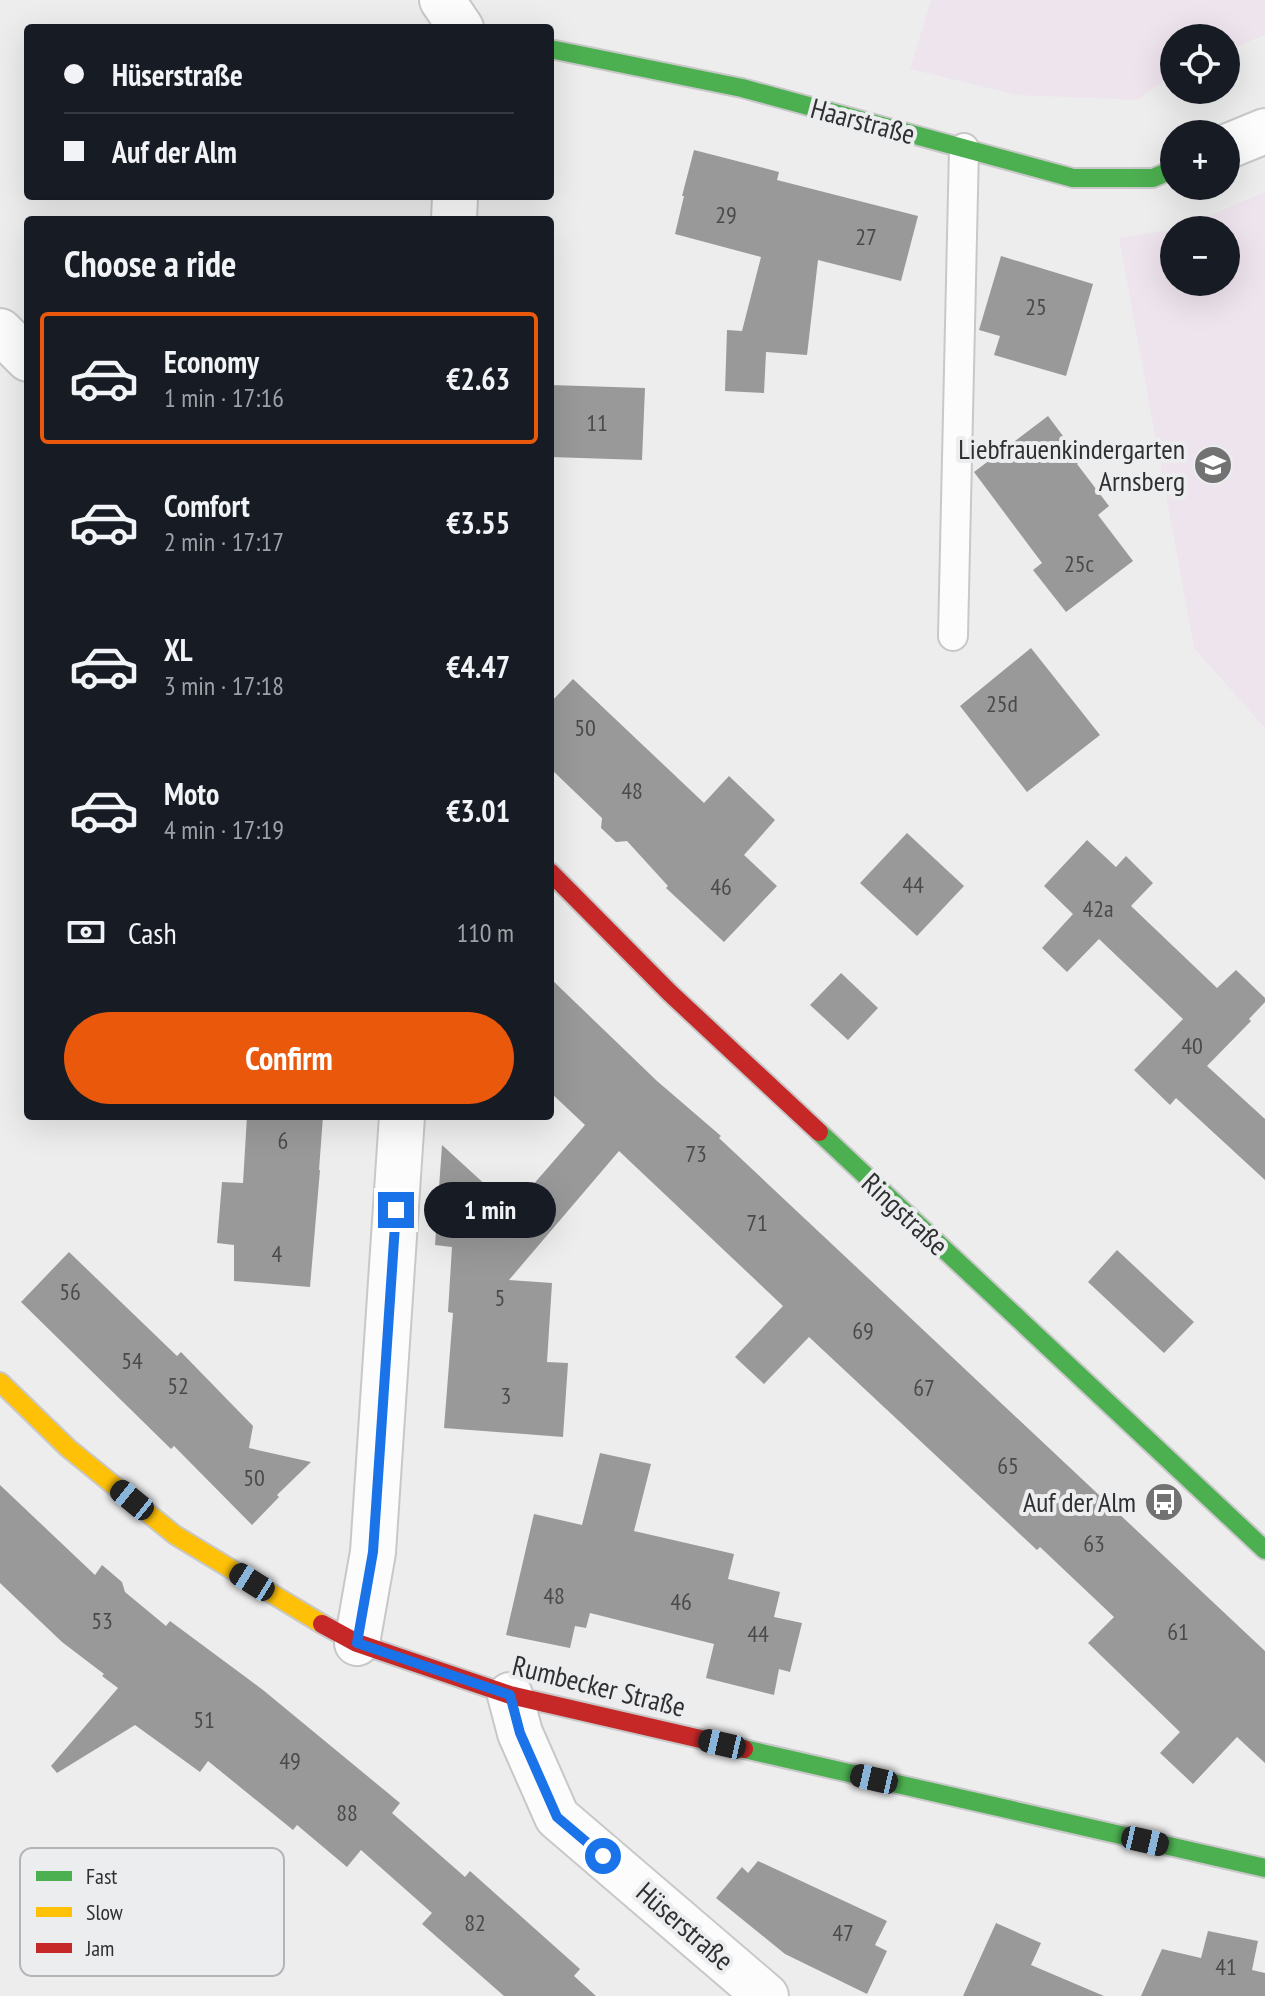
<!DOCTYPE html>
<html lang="en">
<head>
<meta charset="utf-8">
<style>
  :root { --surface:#171b24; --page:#242831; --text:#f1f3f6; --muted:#9ea1a6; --line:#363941; --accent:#ea580c }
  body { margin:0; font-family:"PT Sans Narrow",sans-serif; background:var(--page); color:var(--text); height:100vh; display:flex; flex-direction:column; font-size:30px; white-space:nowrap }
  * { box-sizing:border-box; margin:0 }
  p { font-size:26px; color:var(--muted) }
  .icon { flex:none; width:44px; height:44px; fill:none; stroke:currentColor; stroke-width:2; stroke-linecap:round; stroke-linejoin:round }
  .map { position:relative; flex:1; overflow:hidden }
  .side { position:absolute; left:24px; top:216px; width:530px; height:904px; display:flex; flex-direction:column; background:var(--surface); border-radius:8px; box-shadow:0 8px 32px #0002 }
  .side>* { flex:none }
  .top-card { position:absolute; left:24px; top:24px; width:530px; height:176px; border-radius:8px; box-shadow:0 8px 32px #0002; display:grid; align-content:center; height:176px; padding:0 40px; background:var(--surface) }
  .controls { position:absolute; left:1160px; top:24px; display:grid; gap:16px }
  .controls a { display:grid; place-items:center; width:80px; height:80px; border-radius:50%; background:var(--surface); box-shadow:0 8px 32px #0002; font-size:40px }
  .end { position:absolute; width:36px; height:36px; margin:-18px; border:10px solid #1a73e8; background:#fff; box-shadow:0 0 0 4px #fff }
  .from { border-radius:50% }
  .bubble { position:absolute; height:56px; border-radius:28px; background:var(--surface); box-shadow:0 8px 32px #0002; font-size:26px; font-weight:800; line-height:56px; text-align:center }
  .car { position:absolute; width:24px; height:48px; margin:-24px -12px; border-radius:10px; box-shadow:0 0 6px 2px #0007; background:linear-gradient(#222 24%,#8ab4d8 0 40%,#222 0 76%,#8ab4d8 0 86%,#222 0) }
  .top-card b { display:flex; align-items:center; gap:28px; height:76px; font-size:30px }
  .top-card b+b { border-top:2px solid var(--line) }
  .top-card i { width:20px; height:20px; background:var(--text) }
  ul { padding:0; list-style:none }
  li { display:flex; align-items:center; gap:24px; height:132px; margin:0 16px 12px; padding:0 24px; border:4px solid transparent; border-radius:8px }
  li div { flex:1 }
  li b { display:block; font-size:30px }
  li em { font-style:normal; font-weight:800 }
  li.active { border-color:var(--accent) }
  li>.icon { width:72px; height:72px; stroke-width:1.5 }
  h2 { padding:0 40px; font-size:36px; line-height:96px }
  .pay { display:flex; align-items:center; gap:20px; height:88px; padding:0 40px; font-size:30px }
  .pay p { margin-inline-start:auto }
  .primary-button { display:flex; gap:16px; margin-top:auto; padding:16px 40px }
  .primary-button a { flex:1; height:92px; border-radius:48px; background:var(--accent); color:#fff; font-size:32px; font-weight:800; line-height:92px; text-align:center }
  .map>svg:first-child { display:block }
  .education { fill:#eee4ee; fill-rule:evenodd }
  .building { fill:#99999a }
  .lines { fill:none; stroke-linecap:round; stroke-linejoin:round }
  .lane-casing { stroke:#c8c8c8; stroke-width:32 }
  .street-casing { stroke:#c8c8c8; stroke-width:48 }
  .fast-casing { stroke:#c8c8c8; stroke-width:22 }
  .slow-casing { stroke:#c8c8c8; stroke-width:22 }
  .jam-casing { stroke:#c8c8c8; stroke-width:22 }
  .lane { stroke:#fcfcfc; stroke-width:28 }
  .street { stroke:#fcfcfc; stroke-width:44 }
  .fast { stroke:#4caf50; stroke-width:18 }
  .slow { stroke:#ffc107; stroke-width:18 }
  .jam { stroke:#c62828; stroke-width:18 }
  .route { stroke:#1a73e8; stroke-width:10 }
  .labels { text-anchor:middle; stroke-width:8; stroke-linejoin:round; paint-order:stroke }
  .number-label { font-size:24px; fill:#4a4a4b }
  .street-label { font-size:28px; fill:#303031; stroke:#ecedef }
  .poi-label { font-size:28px; fill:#303031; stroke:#ecedef; text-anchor:end }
  .key { fill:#ecedef; stroke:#b4b4b6; stroke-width:2 }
  .key-label { font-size:22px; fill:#303031 }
</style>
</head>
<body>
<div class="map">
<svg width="1265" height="1996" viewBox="0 0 1265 1996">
  <rect width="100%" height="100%" fill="#ededee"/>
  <g class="education">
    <path d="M931,0H1265V35L1226,51V38H1174V74L1137,100L1017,95L910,69Z"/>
    <path d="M1265,192V728L1194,648L1119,238L1180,228ZM1174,230H1226V282H1174Z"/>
  </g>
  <g class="building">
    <path d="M694,150L779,172L777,180L918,216L901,281L818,260L807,355L766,352L764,393L725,391L727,330L742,331L761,257L675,234L684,196H682Z"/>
    <path d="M1001,256L1093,284L1066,376L994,355L1000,336L979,330Z"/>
    <path d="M550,385L645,388L642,460L550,457Z"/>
    <path d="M1048,416L1081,460L1077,464L1109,506L1098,515L1133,561L1066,612L1033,570L1042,563L974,472Z"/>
    <path d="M1031,648L1100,735L1027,792L960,706Z"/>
    <path d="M573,679L704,803L729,776L775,820L744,855L777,886L724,942L666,888L668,886L627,841L616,842L601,828L602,818L550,768V703Z"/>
    <path d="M907,833L964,886L917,936L860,883Z"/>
    <path d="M1087,840L1116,867L1126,856L1153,883L1131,906L1217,988L1236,970L1265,998V1002L1249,1019L1251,1021L1207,1066L1265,1119V1180L1176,1098L1170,1105L1134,1070L1183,1019L1099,939L1067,972L1042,948L1073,914L1044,886Z"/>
    <path d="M841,973L878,1008L848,1040L810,1005Z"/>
    <path d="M550,978L657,1081L721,1136L719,1138L1265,1651V1763L1237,1737L1193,1784L1160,1753L1180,1732L1088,1643L1114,1617L1040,1547L1037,1550L809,1337L764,1384L735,1357L783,1306L619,1151L509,1280L552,1283L547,1362L568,1363L563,1437L444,1428L453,1313L448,1312L452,1247L435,1245L442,1145L512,1209L585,1125L550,1092Z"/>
    <path d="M247,1116H323L319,1170H320L310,1287L234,1281V1245L217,1243L222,1182L243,1183Z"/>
    <path d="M1117,1250L1194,1322L1164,1353L1088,1282Z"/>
    <path d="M69,1252L177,1356L181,1352L253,1426L249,1448L311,1462L277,1495L279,1497L252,1525L174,1446L171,1449L21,1302Z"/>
    <path d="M600,1453L651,1464L634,1531L734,1554L728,1579L780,1592L774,1617L802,1623L790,1672L779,1669L774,1695L706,1678L714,1644L590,1613L586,1628L575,1626L570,1648L506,1635L534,1514L582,1525Z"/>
    <path d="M0,1485L95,1575L102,1565L122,1582L125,1592L166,1626L170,1621L263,1690L400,1803L392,1813L465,1877L470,1871L580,1969L574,1976L596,1996H504L422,1924L432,1913L361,1850L347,1867L297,1825L293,1830L208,1761L200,1772L135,1725L57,1773L51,1766L118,1688L102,1676L104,1674L62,1642L0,1583Z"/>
    <path d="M758,1861L887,1921L875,1945L887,1951L867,1994L785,1954L716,1898L742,1867L748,1873Z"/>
    <path d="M996,1923L1041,1943L1031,1965L1104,1996H963Z"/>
    <path d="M1208,1931L1258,1941L1252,1970L1265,1973V1996H1141L1162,1949L1201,1958Z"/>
  </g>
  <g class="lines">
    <defs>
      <path id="lane" d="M953,636L964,148"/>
      <g id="street">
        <path d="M442,0L461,28"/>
        <path d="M1226,147L1265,131"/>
        <path d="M454,220L455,196"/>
        <path d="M0,331L28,359"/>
        <path d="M357,1643L373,1552L402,1116"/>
        <path d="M510,1695L520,1733L557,1817L766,1996"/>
      </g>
      <g id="fast">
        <path d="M550,49L742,88L1073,178H1153L1174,169"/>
        <path d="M819,1132L1265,1550"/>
        <path d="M744,1749L1265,1868"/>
      </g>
      <path id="slow" d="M0,1382L68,1448L175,1535L322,1624"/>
      <g id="jam">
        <path d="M550,872L670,993L819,1132"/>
        <path d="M322,1624L357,1643L510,1695L744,1749"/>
      </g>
    </defs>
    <use href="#lane" class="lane-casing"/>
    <use href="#street" class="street-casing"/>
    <use href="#fast" class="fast-casing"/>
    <use href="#slow" class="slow-casing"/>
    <use href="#jam" class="jam-casing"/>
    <use href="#lane" class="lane"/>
    <use href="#street" class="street"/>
    <use href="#fast" class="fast"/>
    <use href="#slow" class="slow"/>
    <use href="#jam" class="jam"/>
  </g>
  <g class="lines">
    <path class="route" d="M396,1210L373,1552L357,1643L510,1695L520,1733L557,1817L603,1856"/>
  </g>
  <defs>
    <symbol id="school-disc" viewBox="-11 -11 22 22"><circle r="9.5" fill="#727273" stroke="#ecedef"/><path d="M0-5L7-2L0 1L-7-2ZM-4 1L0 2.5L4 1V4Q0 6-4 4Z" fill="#fff"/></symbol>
    <symbol id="bus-disc" viewBox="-11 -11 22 22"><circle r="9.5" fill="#727273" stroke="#ecedef"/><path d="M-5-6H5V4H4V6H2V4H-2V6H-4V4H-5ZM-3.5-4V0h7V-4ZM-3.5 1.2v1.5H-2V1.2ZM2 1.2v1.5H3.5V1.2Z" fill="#fff"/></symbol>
  </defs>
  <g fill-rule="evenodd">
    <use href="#school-disc" x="1191" y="443" width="44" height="44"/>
    <use href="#bus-disc" x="1142" y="1480" width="44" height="44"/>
  </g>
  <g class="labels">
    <g class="number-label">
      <text x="726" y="223">29</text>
      <text x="866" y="245">27</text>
      <text x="1036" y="315">25</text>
      <text x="597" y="431">11</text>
      <text x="1079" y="572">25c</text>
      <text x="1002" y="712">25d</text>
      <text x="585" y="736">50</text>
      <text x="632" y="799">48</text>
      <text x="913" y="893">44</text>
      <text x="721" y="895">46</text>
      <text x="1098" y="917">42a</text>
      <text x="1192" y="1054">40</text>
      <text x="283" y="1149">6</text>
      <text x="696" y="1162">73</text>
      <text x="757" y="1231">71</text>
      <text x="277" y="1262">4</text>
      <text x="70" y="1300">56</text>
      <text x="500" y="1306">5</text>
      <text x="863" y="1339">69</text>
      <text x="132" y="1369">54</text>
      <text x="178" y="1394">52</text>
      <text x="924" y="1396">67</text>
      <text x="506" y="1404">3</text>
      <text x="1008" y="1474">65</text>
      <text x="254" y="1486">50</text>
      <text x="1094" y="1552">63</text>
      <text x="554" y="1604">48</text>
      <text x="681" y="1610">46</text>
      <text x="102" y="1629">53</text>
      <text x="1178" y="1640">61</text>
      <text x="758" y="1642">44</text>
      <text x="204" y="1728">51</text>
      <text x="290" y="1769">49</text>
      <text x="347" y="1821">88</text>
      <text x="475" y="1931">82</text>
      <text x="843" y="1941">47</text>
      <text x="1226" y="1975">41</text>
    </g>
    <g class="street-label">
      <text transform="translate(863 121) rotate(15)" y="10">Haarstraße</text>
      <text transform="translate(905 1214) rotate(43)" y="10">Ringstraße</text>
      <text transform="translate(599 1686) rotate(14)" y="10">Rumbecker Straße</text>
      <text transform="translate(685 1926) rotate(41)" y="10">Hüserstraße</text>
    </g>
    <g class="poi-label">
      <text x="1185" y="459">Liebfrauenkindergarten<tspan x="1185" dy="32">Arnsberg</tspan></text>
      <text x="1136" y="1512">Auf der Alm</text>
    </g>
  </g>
  <rect x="20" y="1848" width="264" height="128" rx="12" class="key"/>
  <rect x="36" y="1871" width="36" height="10" fill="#4caf50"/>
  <rect x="36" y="1907" width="36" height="10" fill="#ffc107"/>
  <rect x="36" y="1943" width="36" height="10" fill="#c62828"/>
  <g class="key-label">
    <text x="86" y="1884">Fast</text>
    <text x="86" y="1920">Slow</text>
    <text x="86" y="1956">Jam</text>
  </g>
</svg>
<div class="controls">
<a><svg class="icon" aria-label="locate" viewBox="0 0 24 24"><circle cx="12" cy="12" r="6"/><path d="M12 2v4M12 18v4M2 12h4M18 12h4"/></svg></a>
<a>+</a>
<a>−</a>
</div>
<i class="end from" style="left:603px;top:1856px"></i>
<i class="end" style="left:396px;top:1210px"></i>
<div class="bubble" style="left:424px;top:1182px;width:132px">1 min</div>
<i class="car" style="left:132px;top:1500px;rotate:309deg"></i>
<i class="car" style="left:252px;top:1582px;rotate:302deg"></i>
<i class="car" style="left:722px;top:1744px;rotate:283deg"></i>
<i class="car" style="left:874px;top:1779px;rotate:283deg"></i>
<i class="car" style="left:1145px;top:1841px;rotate:103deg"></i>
<div class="top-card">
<b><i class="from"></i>Hüserstraße</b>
<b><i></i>Auf der Alm</b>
</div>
<section class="side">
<h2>Choose a ride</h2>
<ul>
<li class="active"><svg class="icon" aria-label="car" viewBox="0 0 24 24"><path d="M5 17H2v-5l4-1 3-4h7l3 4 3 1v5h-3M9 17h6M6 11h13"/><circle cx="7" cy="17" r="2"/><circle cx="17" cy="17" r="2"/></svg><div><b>Economy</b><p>1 min · 17:16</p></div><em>€2.63</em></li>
<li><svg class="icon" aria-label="car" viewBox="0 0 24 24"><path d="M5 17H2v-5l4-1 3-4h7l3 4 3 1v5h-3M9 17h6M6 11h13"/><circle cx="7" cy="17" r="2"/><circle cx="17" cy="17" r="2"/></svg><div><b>Comfort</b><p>2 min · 17:17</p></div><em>€3.55</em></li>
<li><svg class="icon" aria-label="car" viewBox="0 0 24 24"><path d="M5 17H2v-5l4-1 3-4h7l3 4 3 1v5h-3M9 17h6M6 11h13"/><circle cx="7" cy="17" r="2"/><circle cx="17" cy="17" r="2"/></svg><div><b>XL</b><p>3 min · 17:18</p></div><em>€4.47</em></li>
<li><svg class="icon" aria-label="car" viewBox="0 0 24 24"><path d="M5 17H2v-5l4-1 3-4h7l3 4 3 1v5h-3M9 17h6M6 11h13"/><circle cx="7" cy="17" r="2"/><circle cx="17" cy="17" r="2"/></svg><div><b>Moto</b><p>4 min · 17:19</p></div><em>€3.01</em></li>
</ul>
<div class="pay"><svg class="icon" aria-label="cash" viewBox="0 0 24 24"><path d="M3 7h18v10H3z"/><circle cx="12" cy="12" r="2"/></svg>Cash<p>110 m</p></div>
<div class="primary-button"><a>Confirm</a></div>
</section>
</div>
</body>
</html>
